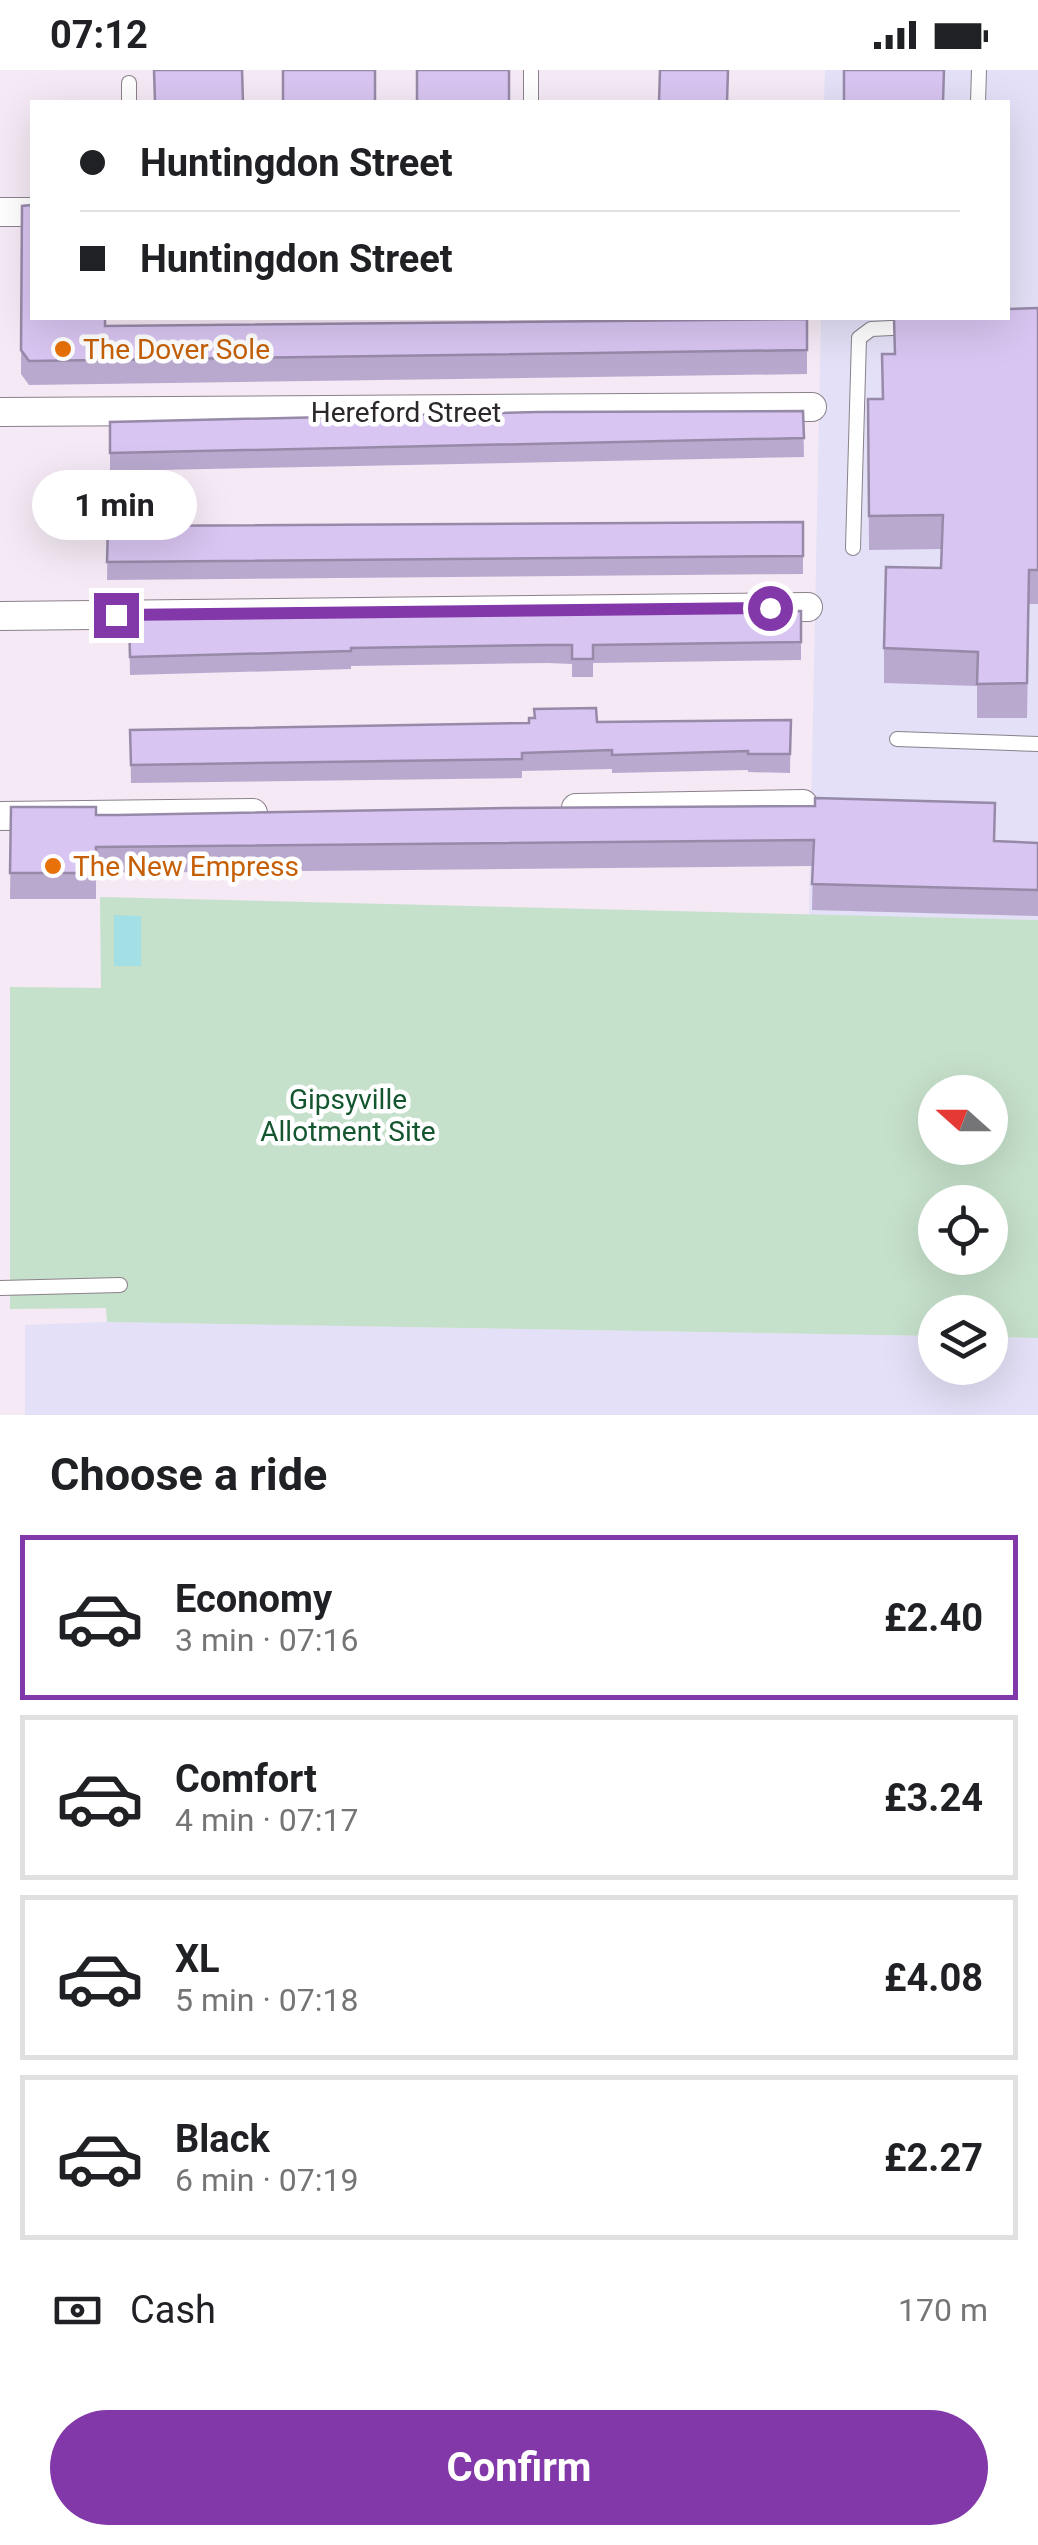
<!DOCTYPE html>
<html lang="en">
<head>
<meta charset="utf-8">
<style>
  :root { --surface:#fff; --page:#f2f2f2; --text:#202124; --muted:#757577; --line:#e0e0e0; --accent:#8338a9 }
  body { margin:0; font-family:Roboto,sans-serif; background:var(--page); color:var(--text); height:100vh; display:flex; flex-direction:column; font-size:38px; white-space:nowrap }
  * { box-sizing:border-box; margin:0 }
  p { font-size:32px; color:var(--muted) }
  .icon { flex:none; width:55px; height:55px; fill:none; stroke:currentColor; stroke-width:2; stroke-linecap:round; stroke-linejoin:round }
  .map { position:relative; height:1345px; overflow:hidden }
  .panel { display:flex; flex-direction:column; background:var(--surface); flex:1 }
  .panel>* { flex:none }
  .hud { position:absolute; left:30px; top:30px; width:980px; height:220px; border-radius:0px; box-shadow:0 10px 40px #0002; display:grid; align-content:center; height:220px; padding:0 50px; background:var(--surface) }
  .needle { width:65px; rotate:291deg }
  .controls { position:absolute; left:918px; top:1005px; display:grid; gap:20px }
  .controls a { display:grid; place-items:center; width:90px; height:90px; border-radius:50%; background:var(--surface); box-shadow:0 10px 40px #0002; font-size:50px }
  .end { position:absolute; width:45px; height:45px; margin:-22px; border:12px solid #8338a9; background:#fff; box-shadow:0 0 0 5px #fff }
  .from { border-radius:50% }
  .bubble { position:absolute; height:70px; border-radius:35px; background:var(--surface); box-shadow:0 10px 40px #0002; font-size:32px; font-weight:700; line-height:70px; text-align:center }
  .hud b { display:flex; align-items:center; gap:35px; height:95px; font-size:38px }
  .hud b+b { border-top:2px solid var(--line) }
  .hud i { width:25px; height:25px; background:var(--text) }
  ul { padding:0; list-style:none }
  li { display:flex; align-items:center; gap:30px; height:165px; margin:0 20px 15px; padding:0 30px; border:5px solid var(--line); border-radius:0px }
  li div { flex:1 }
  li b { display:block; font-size:38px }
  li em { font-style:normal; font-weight:700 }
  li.current { border-color:var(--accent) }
  li>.icon { width:90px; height:90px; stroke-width:1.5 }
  h2 { padding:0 50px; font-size:45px; line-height:120px }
  .pay { display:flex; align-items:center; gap:25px; height:110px; padding:0 50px; font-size:38px }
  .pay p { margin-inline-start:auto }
  .button { display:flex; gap:20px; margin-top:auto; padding:20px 50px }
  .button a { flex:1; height:115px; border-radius:60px; background:var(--accent); color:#fff; font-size:40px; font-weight:700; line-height:115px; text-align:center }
  .status { display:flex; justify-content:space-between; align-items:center; height:70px; padding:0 50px; background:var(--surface); direction:ltr }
  .status svg { height:28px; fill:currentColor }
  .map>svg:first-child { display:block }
  .industrial { fill:#e3e0f7 }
  .green { fill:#c5e0cb; fill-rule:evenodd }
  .water { fill:#a3e0e6 }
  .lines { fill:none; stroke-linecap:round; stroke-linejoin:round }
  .lane-casing { stroke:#8b818b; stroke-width:16 }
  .street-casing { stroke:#8b818b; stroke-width:30 }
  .lane { stroke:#fff; stroke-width:14 }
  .street { stroke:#fff; stroke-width:28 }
  .wall { fill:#baa9cf }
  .building { fill:#d8c5f1; stroke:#978aa9; stroke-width:2.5 }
  .route { stroke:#8338a9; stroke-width:12 }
  .food-dot { fill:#e8710a; stroke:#fff; stroke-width:4 }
  .labels { text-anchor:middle; stroke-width:9; stroke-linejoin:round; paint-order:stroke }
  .food-label { font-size:28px; fill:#c56008; stroke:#fff; text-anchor:start }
  .street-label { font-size:28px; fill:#2b272b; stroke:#fff }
  .park-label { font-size:28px; fill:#14562f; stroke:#fff }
</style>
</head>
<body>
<div class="status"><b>07:12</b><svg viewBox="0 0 49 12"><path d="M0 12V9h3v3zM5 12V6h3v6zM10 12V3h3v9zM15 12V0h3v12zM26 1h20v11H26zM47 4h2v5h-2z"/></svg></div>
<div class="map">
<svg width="1038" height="1345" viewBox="0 0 1038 1345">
  <rect width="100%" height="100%" fill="#f4e9f4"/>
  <g class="industrial">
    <path d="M825,0H1038V850L809,845L821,248H1008V32H824Z"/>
    <path d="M107,1252L935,1266V1298H990V1267L1038,1268V1345H25V1255Z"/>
  </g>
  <path class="green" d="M100,827L1038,850V1268L990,1267V1242H935V1266L107,1252L106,1238L10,1239V917L101,918ZM935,1022H990V1078H935ZM935,1132H990V1188H935Z"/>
  <path class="water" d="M114,845L141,846V896H114Z"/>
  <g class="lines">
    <defs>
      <g id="lane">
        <path d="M531,0V32"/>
        <path d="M129,13V32"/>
        <path d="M978,32L979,0"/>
        <path d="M853,478L859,268L871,259L912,257"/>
        <path d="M897,669L1038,674"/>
        <path d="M0,1218L120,1215"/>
      </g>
      <g id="street">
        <path d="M0,142H32"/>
        <path d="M0,342L812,337"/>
        <path d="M0,546L808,537"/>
        <path d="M576,738L803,734"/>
        <path d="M0,746L253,743"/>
      </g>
    </defs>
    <use href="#lane" class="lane-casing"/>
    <use href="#street" class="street-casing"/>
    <use href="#lane" class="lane"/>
    <use href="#street" class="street"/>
  </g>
  <g class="wall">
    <path d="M22,136L32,248L105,256L807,249V304L29,315L21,304Z"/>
    <path d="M1038,238V534H1029L1027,648H977V616L884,613V578L941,498V479L869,480L868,329H882L894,284Z"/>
    <path d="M803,341L804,387L110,401V352Z"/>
    <path d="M803,452V504L107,510L108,456Z"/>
    <path d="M801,541V590L593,593V607H572V594L548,593L351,596V599L130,605L129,549Z"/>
    <path d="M791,650L790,703L748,702V700L612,703V699L522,701V708L131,713L130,660L597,652Z"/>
    <path d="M11,737L96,745L1038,773V846L812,840L813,796L96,803V829H10Z"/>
  </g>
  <g class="building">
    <path d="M154,0H242L243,32H155Z"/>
    <rect x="283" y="0" width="92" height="32"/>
    <rect x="417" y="0" width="92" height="32"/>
    <path d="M660,0H728L727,32H659Z"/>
    <path d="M844,0H944L943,32H844Z"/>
    <path d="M32,135V248H105V256L807,249V280L29,291L21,280L22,136Z"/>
    <path d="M1038,238V500H1029L1027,613L977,614L978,582L884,578L886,497L941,498L943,445L869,446L868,329H883L882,284H895L894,248H1008V239Z"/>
    <path d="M803,341L804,368L110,383V352L537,342Z"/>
    <path d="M803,452V486L107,492L108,456Z"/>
    <path d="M801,541V572L593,575V589H572V575H548L351,578V581L130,587L129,549Z"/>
    <path d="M596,638L597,652L791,650L790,684H748V681L612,685V680L522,683V689L131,695L130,660L529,653V648H535L534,639Z"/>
    <path d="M815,728L995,733L994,771L1038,773V820L812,814L814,770L96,777V803H10L11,737H96V745H118L507,738L815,736Z"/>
  </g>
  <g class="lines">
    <path class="route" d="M116,545L770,538"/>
  </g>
  <g class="food-dot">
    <circle cx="63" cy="279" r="10"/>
    <circle cx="53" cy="796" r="10"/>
  </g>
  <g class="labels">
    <g class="food-label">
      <text x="83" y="289">The Dover Sole</text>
      <text x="73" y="806">The New Empress</text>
    </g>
    <g class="street-label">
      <text x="406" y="352">Hereford Street</text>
    </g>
    <g class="park-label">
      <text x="348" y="1039">Gipsyville<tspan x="348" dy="32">Allotment Site</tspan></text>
    </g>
  </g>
</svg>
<div class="controls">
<a><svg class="needle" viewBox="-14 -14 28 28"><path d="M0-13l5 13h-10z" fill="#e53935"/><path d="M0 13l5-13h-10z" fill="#757577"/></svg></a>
<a><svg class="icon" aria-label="locate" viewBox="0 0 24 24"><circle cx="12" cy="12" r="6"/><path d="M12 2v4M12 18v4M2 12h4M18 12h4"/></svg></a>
<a><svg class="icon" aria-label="layers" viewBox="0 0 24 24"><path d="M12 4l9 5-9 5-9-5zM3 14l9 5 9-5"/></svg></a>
</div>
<i class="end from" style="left:770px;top:538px"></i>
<i class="end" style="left:116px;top:545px"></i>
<div class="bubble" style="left:32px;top:400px;width:165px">1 min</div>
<div class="hud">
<b><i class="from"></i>Huntingdon Street</b>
<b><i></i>Huntingdon Street</b>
</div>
</div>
<section class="panel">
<h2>Choose a ride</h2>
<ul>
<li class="current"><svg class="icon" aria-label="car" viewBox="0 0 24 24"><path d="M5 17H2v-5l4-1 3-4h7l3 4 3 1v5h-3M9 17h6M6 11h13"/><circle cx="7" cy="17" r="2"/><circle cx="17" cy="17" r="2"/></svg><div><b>Economy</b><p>3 min · 07:16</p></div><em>£2.40</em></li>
<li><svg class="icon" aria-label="car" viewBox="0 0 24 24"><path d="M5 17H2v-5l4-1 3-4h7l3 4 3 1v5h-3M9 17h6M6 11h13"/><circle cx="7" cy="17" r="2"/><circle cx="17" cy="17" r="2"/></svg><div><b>Comfort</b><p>4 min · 07:17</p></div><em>£3.24</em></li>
<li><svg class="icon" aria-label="car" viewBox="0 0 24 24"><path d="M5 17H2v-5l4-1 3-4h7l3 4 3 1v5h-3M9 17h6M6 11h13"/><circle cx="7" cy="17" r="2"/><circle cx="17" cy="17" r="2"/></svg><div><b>XL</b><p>5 min · 07:18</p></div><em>£4.08</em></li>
<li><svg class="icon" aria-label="car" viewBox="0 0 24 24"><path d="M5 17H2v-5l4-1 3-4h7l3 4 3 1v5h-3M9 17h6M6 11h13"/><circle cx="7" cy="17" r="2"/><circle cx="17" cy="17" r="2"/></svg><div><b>Black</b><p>6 min · 07:19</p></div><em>£2.27</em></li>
</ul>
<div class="pay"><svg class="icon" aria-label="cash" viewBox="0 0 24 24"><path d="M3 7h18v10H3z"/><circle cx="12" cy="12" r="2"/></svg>Cash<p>170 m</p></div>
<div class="button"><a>Confirm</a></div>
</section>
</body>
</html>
